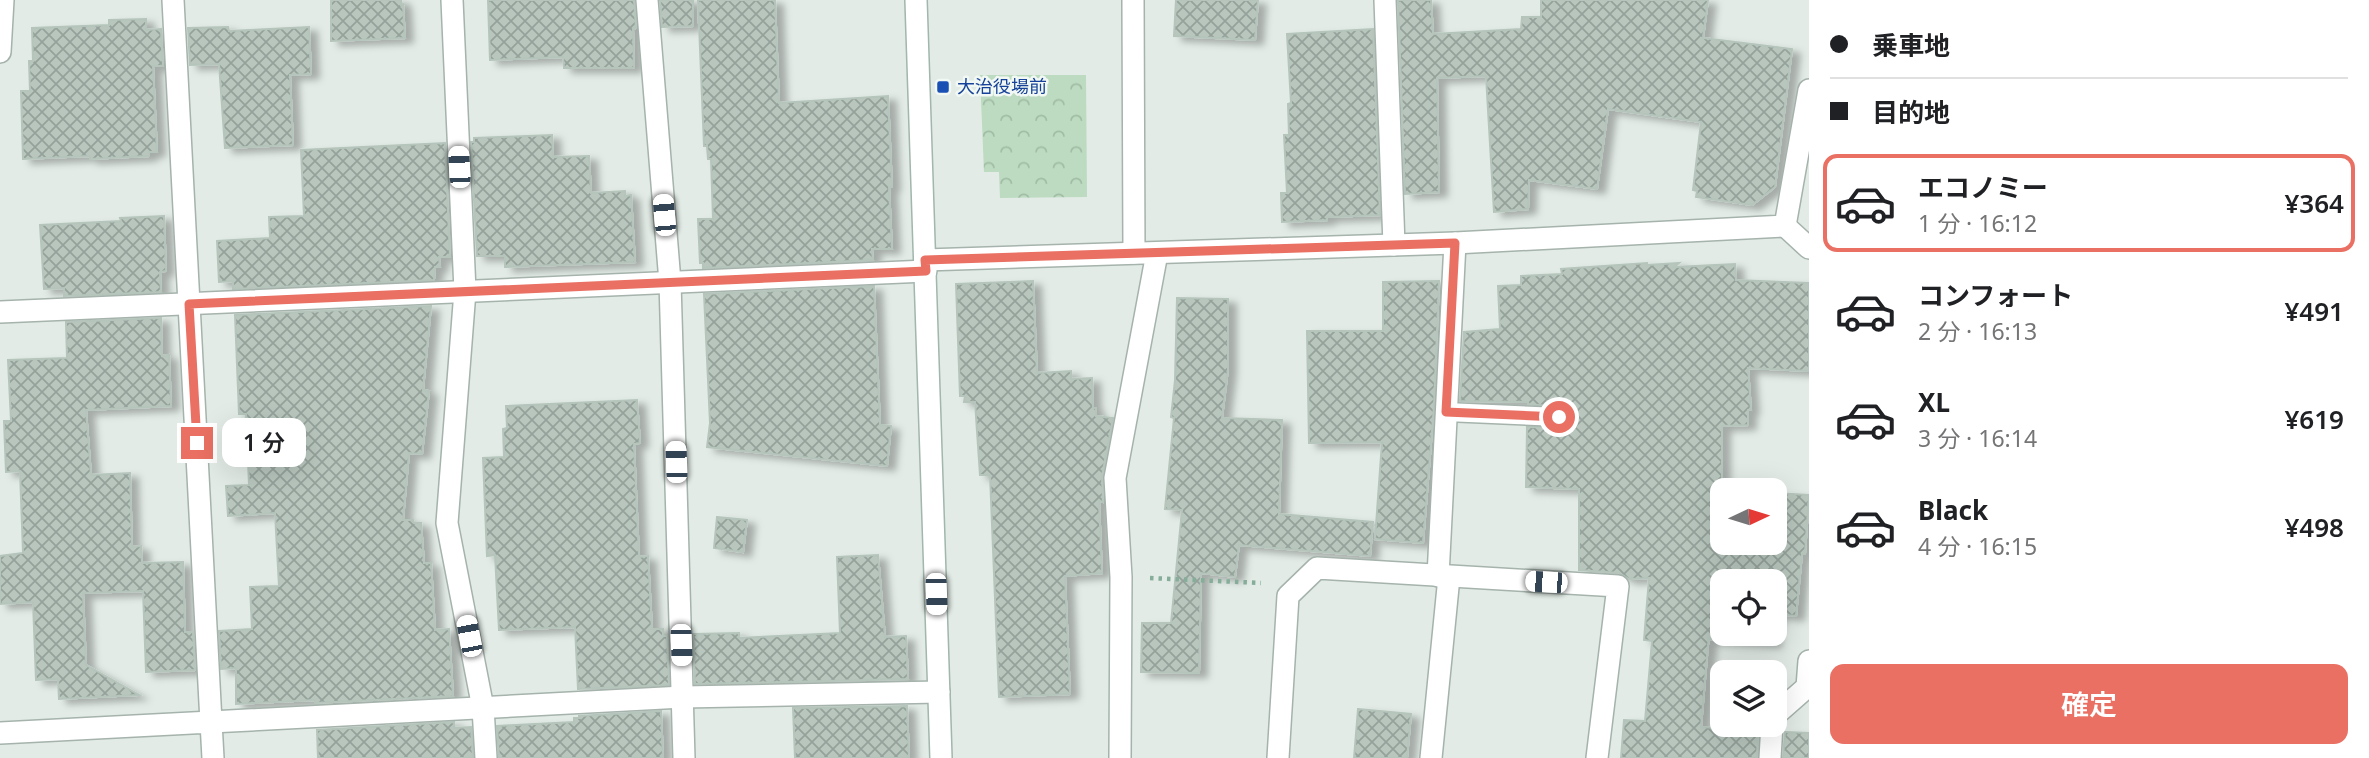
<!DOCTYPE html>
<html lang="ja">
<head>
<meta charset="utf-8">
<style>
  :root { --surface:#fff; --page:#f6f6f6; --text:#202124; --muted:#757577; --line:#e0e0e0; --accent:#e97063 }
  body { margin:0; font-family:"Noto Sans","Noto Sans JP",sans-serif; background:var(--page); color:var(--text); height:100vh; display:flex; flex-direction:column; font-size:26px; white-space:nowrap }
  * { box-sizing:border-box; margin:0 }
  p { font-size:23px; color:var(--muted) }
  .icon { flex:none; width:38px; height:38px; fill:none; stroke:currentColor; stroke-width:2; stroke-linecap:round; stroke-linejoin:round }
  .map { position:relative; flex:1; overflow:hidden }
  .side { display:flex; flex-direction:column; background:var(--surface); width:560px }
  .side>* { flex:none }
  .guide { display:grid; align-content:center; height:154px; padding:0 21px; background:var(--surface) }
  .needle { width:46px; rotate:86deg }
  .tools { position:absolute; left:1710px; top:478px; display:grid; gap:14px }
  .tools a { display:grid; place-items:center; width:77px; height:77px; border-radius:14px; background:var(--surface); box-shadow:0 7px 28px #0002; font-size:35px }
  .end { position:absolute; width:32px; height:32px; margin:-16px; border:9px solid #e97063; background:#fff; box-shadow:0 0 0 4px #fff }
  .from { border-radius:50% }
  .bubble { position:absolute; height:49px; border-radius:14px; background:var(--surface); box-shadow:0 7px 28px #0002; font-size:23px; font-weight:600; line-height:49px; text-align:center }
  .car { position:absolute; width:21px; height:42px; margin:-21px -10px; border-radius:9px; box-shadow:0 0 5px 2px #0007; background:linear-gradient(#fff 24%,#345 0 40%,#fff 0 76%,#345 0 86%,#fff 0) }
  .guide b { display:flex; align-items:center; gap:24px; height:66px; font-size:26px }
  .guide b+b { border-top:2px solid var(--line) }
  .guide i { width:18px; height:18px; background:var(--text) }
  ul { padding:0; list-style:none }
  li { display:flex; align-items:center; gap:21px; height:98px; margin:0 14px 10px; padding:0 7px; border:4px solid transparent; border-radius:14px }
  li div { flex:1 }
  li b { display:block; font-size:26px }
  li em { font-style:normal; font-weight:600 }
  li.current { border-color:var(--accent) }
  li>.icon { width:63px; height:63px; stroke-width:1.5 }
  .action { display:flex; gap:14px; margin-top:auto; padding:14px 21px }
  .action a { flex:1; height:80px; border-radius:14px; background:var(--accent); color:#fff; font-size:28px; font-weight:600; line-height:80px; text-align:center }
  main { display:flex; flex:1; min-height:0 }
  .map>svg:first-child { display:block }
  .park { fill:url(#park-crowns) }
  .building { fill:url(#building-cross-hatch); stroke:#b5c5bc; stroke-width:2; filter:url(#shadow) }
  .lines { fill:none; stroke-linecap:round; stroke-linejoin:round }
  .lane-casing { stroke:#a5b3ac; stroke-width:21 }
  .street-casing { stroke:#a5b3ac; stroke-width:24 }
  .secondary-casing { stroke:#a1b6ac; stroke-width:24 }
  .path { stroke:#85ad9a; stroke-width:4.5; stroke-dasharray:3.5 5; stroke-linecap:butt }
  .lane { stroke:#fff; stroke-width:18 }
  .street { stroke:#fff; stroke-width:21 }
  .secondary { stroke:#fff; stroke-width:21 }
  .route { stroke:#e97063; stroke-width:9 }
  .transit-dot { fill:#1a4fb4; stroke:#f2f8f4; stroke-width:2.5 }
  .labels { text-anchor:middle; stroke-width:5; stroke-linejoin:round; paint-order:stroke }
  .transit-label { font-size:18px; fill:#164399; stroke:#f2f8f4; text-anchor:start }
</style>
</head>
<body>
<main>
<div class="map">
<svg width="1809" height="758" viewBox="0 0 1809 758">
  <defs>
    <pattern id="park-crowns" width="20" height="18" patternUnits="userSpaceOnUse" patternTransform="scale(1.75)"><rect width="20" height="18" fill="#bcdbc0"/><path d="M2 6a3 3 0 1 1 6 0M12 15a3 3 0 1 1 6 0" fill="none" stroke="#a1bda5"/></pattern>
    <pattern id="building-cross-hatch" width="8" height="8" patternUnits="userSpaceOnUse" patternTransform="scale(1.75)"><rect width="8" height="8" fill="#b8c6be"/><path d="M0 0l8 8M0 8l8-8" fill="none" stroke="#95a29b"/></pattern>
    <filter id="shadow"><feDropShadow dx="8" dy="4.5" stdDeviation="3.5" flood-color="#0004"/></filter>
  </defs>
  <rect width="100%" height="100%" fill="#e2ebe6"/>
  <path class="park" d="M980,75H1086L1087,197L1000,198L999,172H984Z"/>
  <g class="building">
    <path d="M331,0H401V5L403,4L405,38L331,41Z"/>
    <path d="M488,0H634L636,28L633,29L634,68H564L563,57L490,60Z"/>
    <path d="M660,0H693V26L662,27Z"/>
    <path d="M698,0H775L779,103L888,96L892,187H889L892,249H872L873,260L703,268V263H700L698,219H713L711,159H708L707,146H704Z"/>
    <path d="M1176,0H1258L1255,40L1174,36Z"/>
    <path d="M1398,0H1431L1433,34L1521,29L1522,17H1541V0H1708L1703,38L1792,49L1775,187L1752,205L1696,197L1697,191L1693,190L1701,122L1608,109L1597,189L1529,180L1528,209L1494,212L1486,76L1437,78L1439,192L1405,194Z"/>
    <path d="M146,19V30L161,29L163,66H153L157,152H149V156L90,159V156L23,159L21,91H30L29,61H33L32,28L109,25V20Z"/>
    <path d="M228,27L229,31L309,27L311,74L290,75L293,145L225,148L219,64L190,65L188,28Z"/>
    <path d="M1373,29L1380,215L1327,217V220L1282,222L1281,193H1287L1284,135H1289L1288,104L1291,103L1287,34Z"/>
    <path d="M552,135L553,157L589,156L591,193L625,191V196L631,195L635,262L505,267V256H477L471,142H474V138Z"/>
    <path d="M445,143L450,257H439L440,267H435L434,280L233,289V281L219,282L217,241L270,238L269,217L304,216L301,150Z"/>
    <path d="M164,216L166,271L160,272L161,292L64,296V288L44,289L40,225L121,221L120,218Z"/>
    <path d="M1647,263V265L1679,263L1674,267L1735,264L1736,280L1809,283V371L1748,368L1751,410H1748V425L1722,426V489L1738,490H1722V542H1774V493L1809,495L1805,554H1802L1796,616L1776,614L1774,629V581H1722V634H1774L1773,643L1709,639L1708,645L1701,727L1758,730L1757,758H1621L1624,720L1645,721L1652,641L1644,640L1649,578L1629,579L1619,573L1579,570V489L1526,487L1527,427H1564L1570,418L1566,408L1528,404V402L1460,401L1464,332L1500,329L1498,286L1521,285V276L1562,274L1561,269Z"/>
    <path d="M1033,281L1037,373L1071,371V379L1092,378L1093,408H1096V416L1113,418L1102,476L1103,502L1099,501L1102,573L1065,576L1070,694L999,697L990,475H980L975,402H964L965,396H960L956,284Z"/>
    <path d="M1439,281L1434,406L1423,543L1375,539L1382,442L1309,443L1307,331H1383V282Z"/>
    <path d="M874,286L880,425L891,426L887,466L707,447L710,423L704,294Z"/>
    <path d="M1177,298L1228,299V369L1222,418L1282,420L1279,514L1373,522L1370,556L1239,545L1235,577L1201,573L1199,673L1141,672L1142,623H1171L1182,510L1165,509L1174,418L1171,417L1175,380Z"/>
    <path d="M431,306L423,390L429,391L422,454L409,453L403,520H413L414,523H421L424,563H431L435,630L449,629L453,696L315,703V700L236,704V668L221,669L219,631L252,629L250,587L279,586L275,513L228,516L226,486L249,485L246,414H239L235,315Z"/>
    <path d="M161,318L162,356L169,355L171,406L86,410L91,475L130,473L132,547L141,546L142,563L183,562L185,632H193L195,670L146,672L143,591L83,593L86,665L139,695L59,699L58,679L36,680L33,602L0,604V556L23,553L20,471L6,472L4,421H11L8,360L67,358L66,322Z"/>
    <path d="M637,400L640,443L634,444L639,557L648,556L652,629H663V636H667L669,685L578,689L575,627L499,630L495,555L487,556L483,458L504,457L503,429L507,428L506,406Z"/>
    <path d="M717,517L747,520L743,552L714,548Z"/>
    <path d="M878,555L885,637L906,636L908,679L695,684L693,634L739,633V638L840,633L837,557Z"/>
    <path d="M907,706L909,758H795L793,708Z"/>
    <path d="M1358,709L1411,714L1407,758H1354Z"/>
    <path d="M661,711L663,758H499L497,726L574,722V718H579V716Z"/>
    <path d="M454,722V728L471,727L473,758H318L317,730Z"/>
    <path d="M1785,732L1809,733V758H1783Z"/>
  </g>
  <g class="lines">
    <defs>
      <path id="lane" d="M1446,412L1559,417"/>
      <g id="street">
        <path d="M173,0L211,722L683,697L939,692"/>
        <path d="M452,0L465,291L447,523L483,708L486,758"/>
        <path d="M647,0L670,282L684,758"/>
        <path d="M1133,0L1134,253"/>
        <path d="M1385,0L1394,245"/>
        <path d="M0,52L3,0"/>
        <path d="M1785,226L1809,248"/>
        <path d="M925,260L1455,243L1785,226L1809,90"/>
        <path d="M0,312L926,271"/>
        <path d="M1438,576L1455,243"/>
        <path d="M1774,716L1807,687L1809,661"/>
        <path d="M0,733L211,722L213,758"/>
        <path d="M1120,758L1121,577L1115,478L1157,253"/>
        <path d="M1278,758L1288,596L1317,568L1618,586L1597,758"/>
        <path d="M1431,758L1449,577"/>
        <path d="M1770,758L1772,724"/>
      </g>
      <path id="secondary" d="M916,0L941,758"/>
    </defs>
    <use href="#lane" class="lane-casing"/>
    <use href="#street" class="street-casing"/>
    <use href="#secondary" class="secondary-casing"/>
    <path class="path" d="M1150,578L1261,583"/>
    <use href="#lane" class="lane"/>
    <use href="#street" class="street"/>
    <use href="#secondary" class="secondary"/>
  </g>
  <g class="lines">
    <path class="route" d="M197,443L189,304L926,271L925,260L1455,243L1446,412L1559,417"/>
  </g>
  <rect class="transit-dot" x="936" y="80" width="14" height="14" rx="3.5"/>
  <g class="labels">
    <g class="transit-label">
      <text x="957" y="93">大治役場前</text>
    </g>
  </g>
</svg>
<div class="tools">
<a><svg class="needle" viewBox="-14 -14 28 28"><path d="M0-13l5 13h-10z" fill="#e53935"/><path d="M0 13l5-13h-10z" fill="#757577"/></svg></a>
<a><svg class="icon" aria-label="locate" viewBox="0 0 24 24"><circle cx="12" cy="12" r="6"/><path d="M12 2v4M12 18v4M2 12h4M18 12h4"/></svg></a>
<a><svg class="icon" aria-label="layers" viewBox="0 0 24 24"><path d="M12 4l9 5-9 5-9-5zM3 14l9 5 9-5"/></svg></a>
</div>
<i class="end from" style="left:1559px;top:417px"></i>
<i class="end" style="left:197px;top:443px"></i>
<div class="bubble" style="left:222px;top:418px;width:84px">1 分</div>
<i class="car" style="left:459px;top:167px;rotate:357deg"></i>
<i class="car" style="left:664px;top:215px;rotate:355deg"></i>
<i class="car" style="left:676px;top:462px;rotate:358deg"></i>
<i class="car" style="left:1546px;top:582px;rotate:273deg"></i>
<i class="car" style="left:936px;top:594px;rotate:178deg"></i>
<i class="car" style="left:469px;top:636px;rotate:349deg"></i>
<i class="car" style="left:681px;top:645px;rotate:178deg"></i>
</div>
<section class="side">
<div class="guide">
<b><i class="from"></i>乗車地</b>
<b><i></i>目的地</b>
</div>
<ul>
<li class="current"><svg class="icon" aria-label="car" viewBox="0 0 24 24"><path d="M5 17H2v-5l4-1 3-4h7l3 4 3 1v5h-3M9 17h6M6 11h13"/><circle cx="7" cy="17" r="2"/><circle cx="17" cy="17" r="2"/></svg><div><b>エコノミー</b><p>1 分 · 16:12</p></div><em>¥364</em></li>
<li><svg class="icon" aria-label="car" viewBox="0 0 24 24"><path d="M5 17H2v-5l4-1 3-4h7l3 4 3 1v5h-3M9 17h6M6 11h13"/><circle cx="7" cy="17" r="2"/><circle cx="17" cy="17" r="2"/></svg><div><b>コンフォート</b><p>2 分 · 16:13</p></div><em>¥491</em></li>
<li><svg class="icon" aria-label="car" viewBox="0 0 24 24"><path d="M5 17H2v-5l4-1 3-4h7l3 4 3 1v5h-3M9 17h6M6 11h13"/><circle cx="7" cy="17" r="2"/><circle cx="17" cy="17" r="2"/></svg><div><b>XL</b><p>3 分 · 16:14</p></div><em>¥619</em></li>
<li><svg class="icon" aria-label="car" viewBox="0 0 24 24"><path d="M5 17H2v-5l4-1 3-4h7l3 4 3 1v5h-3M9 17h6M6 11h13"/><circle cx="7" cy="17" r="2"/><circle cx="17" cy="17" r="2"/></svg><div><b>Black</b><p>4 分 · 16:15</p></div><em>¥498</em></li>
</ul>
<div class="action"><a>確定</a></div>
</section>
</main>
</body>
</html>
